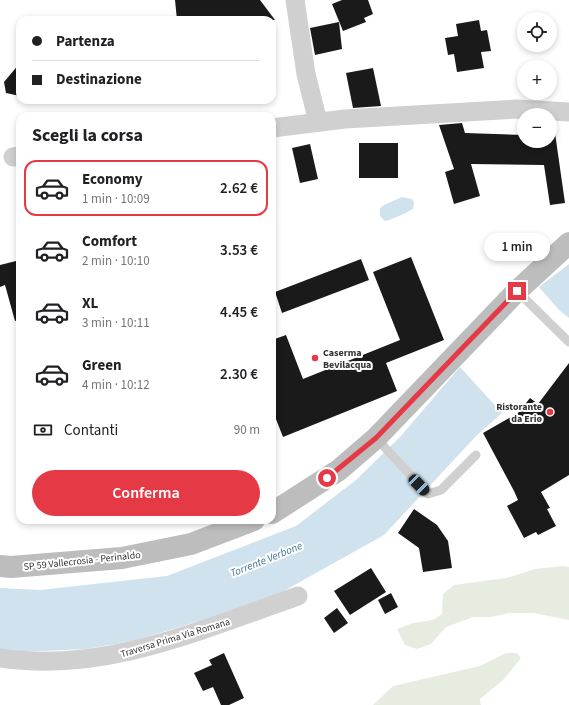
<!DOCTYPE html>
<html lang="it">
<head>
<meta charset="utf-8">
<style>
  :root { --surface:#fff; --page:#f6f6f6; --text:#202124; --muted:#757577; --line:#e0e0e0; --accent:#e63946 }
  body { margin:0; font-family:"Source Sans 3",sans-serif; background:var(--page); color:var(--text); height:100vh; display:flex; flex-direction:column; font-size:15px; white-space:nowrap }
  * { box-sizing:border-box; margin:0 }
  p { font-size:13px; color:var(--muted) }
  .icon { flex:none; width:22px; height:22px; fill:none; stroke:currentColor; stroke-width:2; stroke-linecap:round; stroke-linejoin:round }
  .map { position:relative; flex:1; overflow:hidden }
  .sheet { position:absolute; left:16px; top:112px; width:260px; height:412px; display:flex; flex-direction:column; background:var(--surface); border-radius:12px; box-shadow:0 2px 6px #0003 }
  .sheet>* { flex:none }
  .hud { position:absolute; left:16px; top:16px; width:260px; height:88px; border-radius:12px; box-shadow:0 2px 6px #0003; display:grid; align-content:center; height:88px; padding:0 16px; background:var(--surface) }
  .controls { position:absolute; left:517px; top:12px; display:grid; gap:8px }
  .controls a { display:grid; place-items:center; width:40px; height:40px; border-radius:50%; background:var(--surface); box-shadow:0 2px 6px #0003; font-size:20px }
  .end { position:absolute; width:18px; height:18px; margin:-9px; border:5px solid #e63946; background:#fff; box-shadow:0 0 0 2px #fff }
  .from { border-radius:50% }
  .bubble { position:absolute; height:28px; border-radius:14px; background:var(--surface); box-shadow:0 2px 6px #0003; font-size:13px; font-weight:600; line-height:28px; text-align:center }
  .car { position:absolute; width:12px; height:24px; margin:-12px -6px; border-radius:5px; box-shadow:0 0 3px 1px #0007; background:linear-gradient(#222 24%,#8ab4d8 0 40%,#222 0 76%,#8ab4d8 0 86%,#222 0) }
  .hud b { display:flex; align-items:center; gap:14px; height:38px; font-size:15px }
  .hud b+b { border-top:1px solid var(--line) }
  .hud i { width:10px; height:10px; background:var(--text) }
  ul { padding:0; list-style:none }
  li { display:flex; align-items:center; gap:12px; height:56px; margin:0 8px 6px; padding:0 8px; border:2px solid transparent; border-radius:12px }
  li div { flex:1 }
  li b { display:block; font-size:15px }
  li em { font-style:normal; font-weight:600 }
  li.current { border-color:var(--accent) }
  li>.icon { width:36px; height:36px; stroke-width:1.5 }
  h2 { padding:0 16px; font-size:18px; line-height:48px }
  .pay { display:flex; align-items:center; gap:10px; height:44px; padding:0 16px; font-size:15px }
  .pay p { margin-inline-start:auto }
  .action { display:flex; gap:8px; margin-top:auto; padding:8px 16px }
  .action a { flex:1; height:46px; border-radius:24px; background:var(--accent); color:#fff; font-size:16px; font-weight:600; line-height:46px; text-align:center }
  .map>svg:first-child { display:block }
  .green { fill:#e6ecdf }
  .water { fill:#cfe2ee }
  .building { fill:#1a1a1a }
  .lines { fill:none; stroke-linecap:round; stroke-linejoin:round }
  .lane { stroke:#d0d0d0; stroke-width:9 }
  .street { stroke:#d0d0d0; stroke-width:19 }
  .secondary { stroke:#bdbdbd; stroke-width:22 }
  .route { stroke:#e63946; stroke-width:5 }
  .poi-dot { fill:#e63946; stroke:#fff; stroke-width:1.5 }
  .labels { text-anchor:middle; stroke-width:4; stroke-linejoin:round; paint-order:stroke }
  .poi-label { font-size:10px; font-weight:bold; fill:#333; stroke:#fff; text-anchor:start }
  .street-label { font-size:10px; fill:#333; stroke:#fff }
  .water-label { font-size:11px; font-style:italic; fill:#3f7597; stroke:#fff }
</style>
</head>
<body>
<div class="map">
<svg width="569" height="705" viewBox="0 0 569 705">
  <rect width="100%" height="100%" fill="#fff"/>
  <g class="green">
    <path d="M563,566L569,567V620L534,613H509L491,617H473L446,627L431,644L417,649L405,645L397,629L413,623L433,620L442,614L443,594L454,585L506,578L535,569Z"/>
    <path d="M506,653H517L521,658L503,680L480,699L481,705H373L393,686L480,666Z"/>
  </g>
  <g class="water">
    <path d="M402,197L412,199L414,202L413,209C410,211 389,221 385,221L380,216V209L382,206Z"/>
    <path d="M569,264V318L560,311L539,287Z"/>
    <path d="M460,367L502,413L477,435L384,535L282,592L206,619L133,641L86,649L21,652L0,649V588L40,590L167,576L296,526L356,480L400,437Z"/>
  </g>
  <g class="building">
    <path d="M175,0H260L275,20H218V18L177,20Z"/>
    <path d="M342,0H368L373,14L364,18L366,22L343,31L332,4Z"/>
    <path d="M479,20L481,31L487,30L491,51L481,52L484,68L457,72L454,54L448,55L445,38L458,36L456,24Z"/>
    <path d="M339,22L342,49L315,55L310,28Z"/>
    <path d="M20,63V96L6,93L4,82Z"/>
    <path d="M373,68L381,106L353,108L346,73Z"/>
    <path d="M462,123L465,133L524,135V141H550V134L555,133L565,203L550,205L544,165L471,164L480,196L454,204L445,172L454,169L439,125Z"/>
    <rect x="359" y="143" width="39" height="35"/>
    <path d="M310,144L318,179L300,183L292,148Z"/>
    <path d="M411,257L444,340L386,363L397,391L283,437L272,409V340L286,335L303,379L400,340L373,272Z"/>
    <path d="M361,259L369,280L282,313L275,292Z"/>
    <path d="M20,260V320L15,321L5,285L0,287V265Z"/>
    <path d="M569,363V475L541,492L550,508L547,509L556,526L538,535L536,532L524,538L507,506L518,500L514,491L483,433L518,413L530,398L538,404Z"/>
    <path d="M414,509L437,525L448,541L452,568L423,572L419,548L398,533Z"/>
    <path d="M371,568L386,592L350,615L334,591Z"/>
    <path d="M391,593L398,607L385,614L378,600Z"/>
    <path d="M337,608L348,623L334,633L324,618Z"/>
    <path d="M224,653L244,698L229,705H221L213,687L203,691L194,673L212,665L209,660Z"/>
  </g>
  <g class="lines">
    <g class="lane">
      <path d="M517,291L569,342"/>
      <path d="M376,438L428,494L441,490L476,455"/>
    </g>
    <g class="street">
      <path d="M295,0L306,74L318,122"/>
      <path d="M272,128L345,119L517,109L569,112"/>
      <path d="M13,157L20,156"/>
      <path d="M0,658C103,674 203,629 298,596"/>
    </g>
    <g class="secondary">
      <path d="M272,513L339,470L376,438L517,291L569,243"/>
      <path d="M0,566L11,567L122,558L191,544L254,520"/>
    </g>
  </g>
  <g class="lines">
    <path class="route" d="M327,478L376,438L517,291"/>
  </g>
  <g class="poi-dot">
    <circle cx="315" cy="358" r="4"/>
    <circle cx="550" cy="412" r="4"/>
  </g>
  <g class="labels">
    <g class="poi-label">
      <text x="323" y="356">Caserma<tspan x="323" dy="12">Bevilacqua</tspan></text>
      <text x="542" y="410" text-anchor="end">Ristorante<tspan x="542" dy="12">da Erio</tspan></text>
    </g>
    <g class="street-label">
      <text transform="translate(82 560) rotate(-6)" y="4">SP 59 Vallecrosia - Perinaldo</text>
      <text transform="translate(175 637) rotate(-17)" y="4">Traversa Prima Via Romana</text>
    </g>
    <g class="water-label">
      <text transform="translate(266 559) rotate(-22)" y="4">Torrente Verbone</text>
    </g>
  </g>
</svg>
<div class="controls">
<a><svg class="icon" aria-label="locate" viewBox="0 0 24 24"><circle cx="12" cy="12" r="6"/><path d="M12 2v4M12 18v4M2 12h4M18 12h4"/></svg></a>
<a>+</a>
<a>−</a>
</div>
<i class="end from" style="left:327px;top:478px"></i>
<i class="end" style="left:517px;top:291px"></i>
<div class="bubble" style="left:484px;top:233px;width:66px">1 min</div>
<i class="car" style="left:419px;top:485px;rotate:136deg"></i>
<div class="hud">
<b><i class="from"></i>Partenza</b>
<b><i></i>Destinazione</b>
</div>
<section class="sheet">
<h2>Scegli la corsa</h2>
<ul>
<li class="current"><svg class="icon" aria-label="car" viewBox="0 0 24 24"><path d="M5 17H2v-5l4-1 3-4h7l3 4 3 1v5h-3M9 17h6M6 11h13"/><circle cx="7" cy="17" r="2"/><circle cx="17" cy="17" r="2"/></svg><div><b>Economy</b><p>1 min · 10:09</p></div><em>2.62 €</em></li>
<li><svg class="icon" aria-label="car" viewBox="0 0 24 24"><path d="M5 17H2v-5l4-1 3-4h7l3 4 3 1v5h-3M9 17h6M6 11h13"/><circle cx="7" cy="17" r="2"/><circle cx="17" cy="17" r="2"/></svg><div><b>Comfort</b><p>2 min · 10:10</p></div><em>3.53 €</em></li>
<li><svg class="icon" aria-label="car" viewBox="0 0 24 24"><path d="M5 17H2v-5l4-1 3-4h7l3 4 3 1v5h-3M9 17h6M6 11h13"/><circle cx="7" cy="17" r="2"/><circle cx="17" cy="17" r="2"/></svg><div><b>XL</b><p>3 min · 10:11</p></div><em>4.45 €</em></li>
<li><svg class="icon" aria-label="car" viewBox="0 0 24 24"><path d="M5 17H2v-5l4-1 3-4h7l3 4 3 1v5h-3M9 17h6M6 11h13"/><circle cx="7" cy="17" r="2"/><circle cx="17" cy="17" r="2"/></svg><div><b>Green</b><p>4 min · 10:12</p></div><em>2.30 €</em></li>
</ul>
<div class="pay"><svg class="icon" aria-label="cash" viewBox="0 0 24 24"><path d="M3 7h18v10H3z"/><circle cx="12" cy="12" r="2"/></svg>Contanti<p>90 m</p></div>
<div class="action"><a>Conferma</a></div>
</section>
</div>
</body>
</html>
